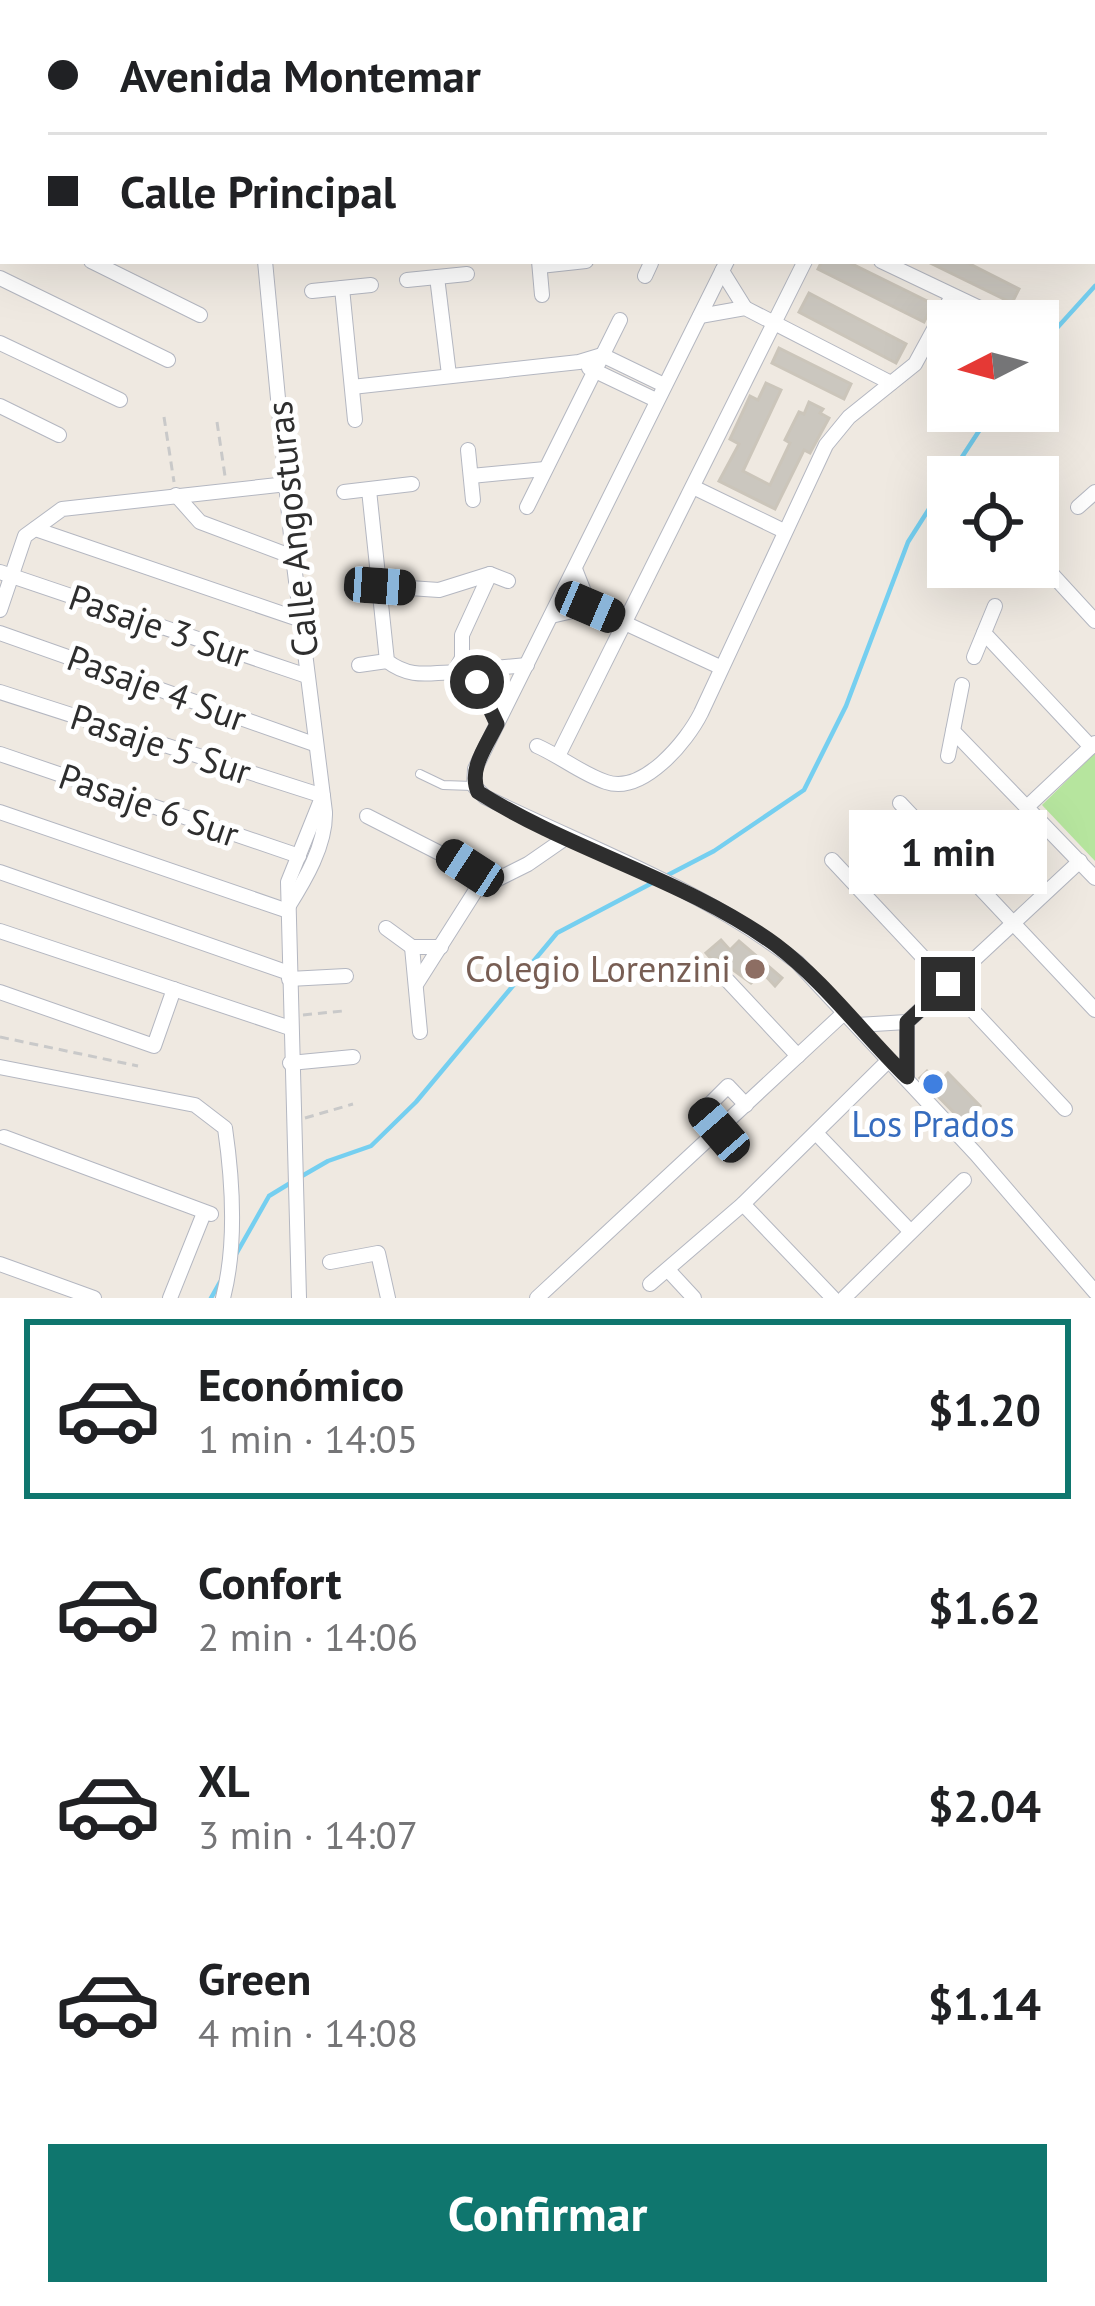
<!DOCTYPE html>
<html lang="es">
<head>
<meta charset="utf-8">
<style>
  :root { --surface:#fff; --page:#f6f6f6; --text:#202124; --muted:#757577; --line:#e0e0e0; --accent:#0f766e }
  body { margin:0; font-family:"PT Sans",sans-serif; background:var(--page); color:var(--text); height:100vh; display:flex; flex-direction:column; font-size:45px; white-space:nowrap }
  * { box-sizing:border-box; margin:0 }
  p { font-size:39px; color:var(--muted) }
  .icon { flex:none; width:66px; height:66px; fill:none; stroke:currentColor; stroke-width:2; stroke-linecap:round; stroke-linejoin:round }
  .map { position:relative; height:1298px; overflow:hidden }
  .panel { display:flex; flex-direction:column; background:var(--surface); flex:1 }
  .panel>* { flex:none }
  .guide { position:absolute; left:0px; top:0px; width:1095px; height:264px; box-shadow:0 12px 48px #0002; display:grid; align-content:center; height:264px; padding:0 48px; background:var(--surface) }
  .needle { width:78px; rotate:264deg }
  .controls { position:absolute; left:927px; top:300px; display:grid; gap:24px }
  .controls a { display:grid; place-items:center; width:132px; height:132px; border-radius:0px; background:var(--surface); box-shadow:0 12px 48px #0002; font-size:60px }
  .end { position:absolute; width:54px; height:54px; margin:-27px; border:15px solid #2e2e2e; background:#fff; box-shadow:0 0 0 6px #fff }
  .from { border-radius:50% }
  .bubble { position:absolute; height:84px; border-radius:0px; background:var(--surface); box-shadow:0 12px 48px #0002; font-size:39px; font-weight:800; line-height:84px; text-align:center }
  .car { position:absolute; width:36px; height:72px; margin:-36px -18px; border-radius:15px; box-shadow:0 0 9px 3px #0007; background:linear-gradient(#222 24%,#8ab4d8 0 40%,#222 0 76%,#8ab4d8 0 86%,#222 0) }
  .guide b { display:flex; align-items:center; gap:42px; height:114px; font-size:45px }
  .guide b+b { border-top:3px solid var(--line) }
  .guide i { width:30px; height:30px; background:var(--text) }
  ul { padding:21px 0 0; list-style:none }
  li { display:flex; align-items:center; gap:36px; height:180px; margin:0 24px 18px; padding:0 24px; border:6px solid transparent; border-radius:0px }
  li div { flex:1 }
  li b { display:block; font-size:45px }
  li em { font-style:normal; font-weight:800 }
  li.active { border-color:var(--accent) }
  li>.icon { width:108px; height:108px; stroke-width:1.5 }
  .button { display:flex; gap:24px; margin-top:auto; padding:24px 48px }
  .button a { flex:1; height:138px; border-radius:0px; background:var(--accent); color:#fff; font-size:48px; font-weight:800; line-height:138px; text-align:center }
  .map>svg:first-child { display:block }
  .green { fill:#b6e59e }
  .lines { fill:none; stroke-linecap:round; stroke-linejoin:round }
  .stream { stroke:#75cff0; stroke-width:4.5 }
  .building { fill:#cbc7bf; stroke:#cbc5ba; stroke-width:3 }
  .lane-casing { stroke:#b4b7c1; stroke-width:10 }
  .street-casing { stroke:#b4b7c1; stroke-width:16 }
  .path { stroke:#c9c9c9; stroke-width:3; stroke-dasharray:9 6; stroke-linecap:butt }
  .lane { stroke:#fff; stroke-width:8 }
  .street { stroke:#fff; stroke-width:14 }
  .route { stroke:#2e2e2e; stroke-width:15 }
  .education-dot { fill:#8d6e63; stroke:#fff; stroke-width:4.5 }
  .shop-dot { fill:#3f7fe0; stroke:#fff; stroke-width:4.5 }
  .labels { text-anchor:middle; stroke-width:10; stroke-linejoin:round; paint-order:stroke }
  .street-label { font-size:36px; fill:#2e2e2e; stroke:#fff }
  .education-label { font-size:36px; fill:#785e54; stroke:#fff; text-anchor:end }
  .shop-label { font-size:36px; fill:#366cbe; stroke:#fff }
</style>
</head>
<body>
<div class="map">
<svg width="1095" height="1298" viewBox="0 0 1095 1298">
  <rect width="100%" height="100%" fill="#efe9e1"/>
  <path class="green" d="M1095,753V861L1042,805Z"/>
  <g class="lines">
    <g class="stream">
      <path d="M1038,349L1095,286"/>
      <path d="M949,477L992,411"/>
      <path d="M664,877L714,851L804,790L846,706L908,542L948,479"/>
      <path d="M302,1176L328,1161L371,1146L416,1102L557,933L654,882"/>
      <path d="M235,1256L269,1196L292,1182"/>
      <path d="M211,1298L220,1282"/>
    </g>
  </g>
  <g class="building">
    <path d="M822,261H846L933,304L924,322L818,269Z"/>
    <path d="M926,261H964L1019,289L1012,303Z"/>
    <path d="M809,293L906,344L896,363L799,312Z"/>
    <path d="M779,348L851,384L844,399L772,363Z"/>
    <path d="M766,383L781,390L743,471L770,485L790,443L785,440L799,412L804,414L809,402L823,409L820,413L829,418L810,453L804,450L775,509L719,481L739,444L730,439L745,407L750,396L758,400Z"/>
    <path d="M721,940L730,950L739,941L782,978L775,986L762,972L751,983L717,958L713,961L706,953Z"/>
    <path d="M927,1071L939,1083L948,1073L980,1106L963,1122L920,1078Z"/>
  </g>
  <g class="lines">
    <defs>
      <path id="lane" d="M420,774L443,785L473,786"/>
      <g id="street">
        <path d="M3,0L4,3"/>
        <path d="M74,0V3"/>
        <path d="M154,0V3"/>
        <path d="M239,0L240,3"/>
        <path d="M316,0L317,3"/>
        <path d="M524,0V3"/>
        <path d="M625,0V3"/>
        <path d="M699,0L700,3"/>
        <path d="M768,0V3"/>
        <path d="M833,0V3"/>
        <path d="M890,0L891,3"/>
        <path d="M972,0V3"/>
        <path d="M1077,0L1078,3"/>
        <path d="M1092,123L1095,149"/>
        <path d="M0,139L3,141"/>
        <path d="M1092,177L1095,168"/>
        <path d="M0,216L3,218"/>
        <path d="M91,261L200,315"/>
        <path d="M265,261L293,557L325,812C326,845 305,880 288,907"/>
        <path d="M539,261L542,295"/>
        <path d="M727,261L497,724L475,769L474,786L485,797C589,848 705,890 797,962L976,1154L1095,1292"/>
        <path d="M881,261L1005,320"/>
        <path d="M540,266L586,261"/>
        <path d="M722,271L745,308"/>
        <path d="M645,276L651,263"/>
        <path d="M437,277L449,375"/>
        <path d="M0,278L168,360"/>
        <path d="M407,280L467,274"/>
        <path d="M342,288L355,420"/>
        <path d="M312,291L371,285"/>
        <path d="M700,316L745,308L891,383"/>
        <path d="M0,343L120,400"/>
        <path d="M589,368L656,400"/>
        <path d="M352,387L579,362L602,355L664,385"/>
        <path d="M0,406L59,435"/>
        <path d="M468,450L473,500"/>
        <path d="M471,476L545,469"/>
        <path d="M693,487L784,531"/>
        <path d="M369,490L387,661C422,688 450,660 476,681C487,690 492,712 497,724"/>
        <path d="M344,492L412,484"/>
        <path d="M176,495L200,522L293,557"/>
        <path d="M527,507L620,320"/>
        <path d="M1078,507L1095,492"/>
        <path d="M35,529L301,620"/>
        <path d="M1038,542L1049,532"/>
        <path d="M1038,559L1095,621"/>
        <path d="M1010,568L1011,567"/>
        <path d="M575,569L590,607"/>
        <path d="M0,572L307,676"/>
        <path d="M380,586L439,590L490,574L508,581"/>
        <path d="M0,610L25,536L62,509L287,484"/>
        <path d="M551,616L590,607L720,667"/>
        <path d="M0,633L314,744"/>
        <path d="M984,633L1091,747"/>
        <path d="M974,657L995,606"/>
        <path d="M462,658L483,669L527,665"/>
        <path d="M359,665L387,661"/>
        <path d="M455,671L462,658V635L490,574"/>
        <path d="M0,692L323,796"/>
        <path d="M953,731L1095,878"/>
        <path d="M537,746C560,756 582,774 606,782C643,795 687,741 701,713L826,445L849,417L915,364L952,296"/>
        <path d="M0,754L299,856"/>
        <path d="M558,756L805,261"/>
        <path d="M948,756L962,685"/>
        <path d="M900,803L1095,1010"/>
        <path d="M1028,806L1095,743"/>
        <path d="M0,812L288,911"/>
        <path d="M367,816L469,868L492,870L499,875"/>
        <path d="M832,860L1065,1109"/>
        <path d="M0,872L289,973"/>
        <path d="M386,928L412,947H441"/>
        <path d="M0,931L290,1028"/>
        <path d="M412,947L420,1032"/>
        <path d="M289,979L346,976"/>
        <path d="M728,981L798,1056"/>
        <path d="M417,983L476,890L528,864L567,837"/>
        <path d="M0,992L154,1046L174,989"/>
        <path d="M907,1022V1077"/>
        <path d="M857,1025L907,1022L1080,861"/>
        <path d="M290,1063L353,1057"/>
        <path d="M0,1067L195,1105L225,1128C233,1183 237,1244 223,1298"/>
        <path d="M719,1130L703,1111L728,1086L746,1105"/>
        <path d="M816,1133L910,1231"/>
        <path d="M4,1137L211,1214"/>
        <path d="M743,1204L833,1298"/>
        <path d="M330,1262L378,1253L388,1298"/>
        <path d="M0,1264L94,1298"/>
        <path d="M669,1271L694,1298"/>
        <path d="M650,1284L743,1204L889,1060"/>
        <path d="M170,1298L204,1213"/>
        <path d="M299,1298L288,882L321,800"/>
        <path d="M537,1298L845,1012"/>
        <path d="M844,1298L964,1180"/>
      </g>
    </defs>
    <use href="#lane" class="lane-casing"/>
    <use href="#street" class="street-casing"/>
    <g class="path">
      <path d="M164,417L174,482"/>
      <path d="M217,422L225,476"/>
      <path d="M303,1015L343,1011"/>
      <path d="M0,1037L138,1066"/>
      <path d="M305,1118L353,1104"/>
    </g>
    <use href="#lane" class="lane"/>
    <use href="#street" class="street"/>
  </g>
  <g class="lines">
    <path class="route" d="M477,682L497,724C487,745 468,769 478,792C573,852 685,879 776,945C825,982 863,1034 907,1077V1022L948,984"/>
  </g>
  <circle class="education-dot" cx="755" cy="969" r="12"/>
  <circle class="shop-dot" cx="933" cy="1084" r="12"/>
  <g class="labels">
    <g class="street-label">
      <text transform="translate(292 529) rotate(-96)" y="13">Calle Angosturas</text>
      <text transform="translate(159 626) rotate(19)" y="13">Pasaje 3 Sur</text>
      <text transform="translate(157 688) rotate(20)" y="13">Pasaje 4 Sur</text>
      <text transform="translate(161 744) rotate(18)" y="13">Pasaje 5 Sur</text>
      <text transform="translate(149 805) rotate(19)" y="13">Pasaje 6 Sur</text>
    </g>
    <g class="education-label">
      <text x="731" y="982">Colegio Lorenzini</text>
    </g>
    <g class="shop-label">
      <text x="933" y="1137">Los Prados</text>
    </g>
  </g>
</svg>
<div class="controls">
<a><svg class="needle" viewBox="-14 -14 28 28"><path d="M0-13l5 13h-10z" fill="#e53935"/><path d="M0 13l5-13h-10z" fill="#757577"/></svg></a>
<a><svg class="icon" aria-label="locate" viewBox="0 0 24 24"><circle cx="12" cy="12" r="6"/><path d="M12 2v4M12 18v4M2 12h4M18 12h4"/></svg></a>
</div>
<i class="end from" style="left:477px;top:682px"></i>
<i class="end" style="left:948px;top:984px"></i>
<div class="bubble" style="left:849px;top:810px;width:198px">1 min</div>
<i class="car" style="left:380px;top:586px;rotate:94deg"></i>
<i class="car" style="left:590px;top:607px;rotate:113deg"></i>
<i class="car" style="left:470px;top:868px;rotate:303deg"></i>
<i class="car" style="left:719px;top:1130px;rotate:319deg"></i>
<div class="guide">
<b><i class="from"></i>Avenida Montemar</b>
<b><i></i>Calle Principal</b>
</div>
</div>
<section class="panel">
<ul>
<li class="active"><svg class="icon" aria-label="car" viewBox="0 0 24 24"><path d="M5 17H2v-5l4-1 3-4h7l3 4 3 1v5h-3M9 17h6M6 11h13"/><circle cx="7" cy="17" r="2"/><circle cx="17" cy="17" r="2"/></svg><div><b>Económico</b><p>1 min · 14:05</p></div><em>$1.20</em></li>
<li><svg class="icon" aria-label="car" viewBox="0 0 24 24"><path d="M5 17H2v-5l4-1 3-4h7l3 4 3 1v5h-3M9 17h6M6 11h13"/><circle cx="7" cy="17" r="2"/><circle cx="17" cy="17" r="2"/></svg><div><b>Confort</b><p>2 min · 14:06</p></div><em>$1.62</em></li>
<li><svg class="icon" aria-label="car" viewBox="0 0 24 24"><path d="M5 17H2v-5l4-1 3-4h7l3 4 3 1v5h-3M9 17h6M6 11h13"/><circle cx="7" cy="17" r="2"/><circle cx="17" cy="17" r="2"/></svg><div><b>XL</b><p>3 min · 14:07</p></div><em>$2.04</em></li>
<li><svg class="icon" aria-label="car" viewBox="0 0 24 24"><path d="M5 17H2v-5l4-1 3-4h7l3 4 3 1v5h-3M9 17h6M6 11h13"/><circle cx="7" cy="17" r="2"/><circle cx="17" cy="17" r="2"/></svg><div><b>Green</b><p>4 min · 14:08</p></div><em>$1.14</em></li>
</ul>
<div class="button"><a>Confirmar</a></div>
</section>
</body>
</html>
